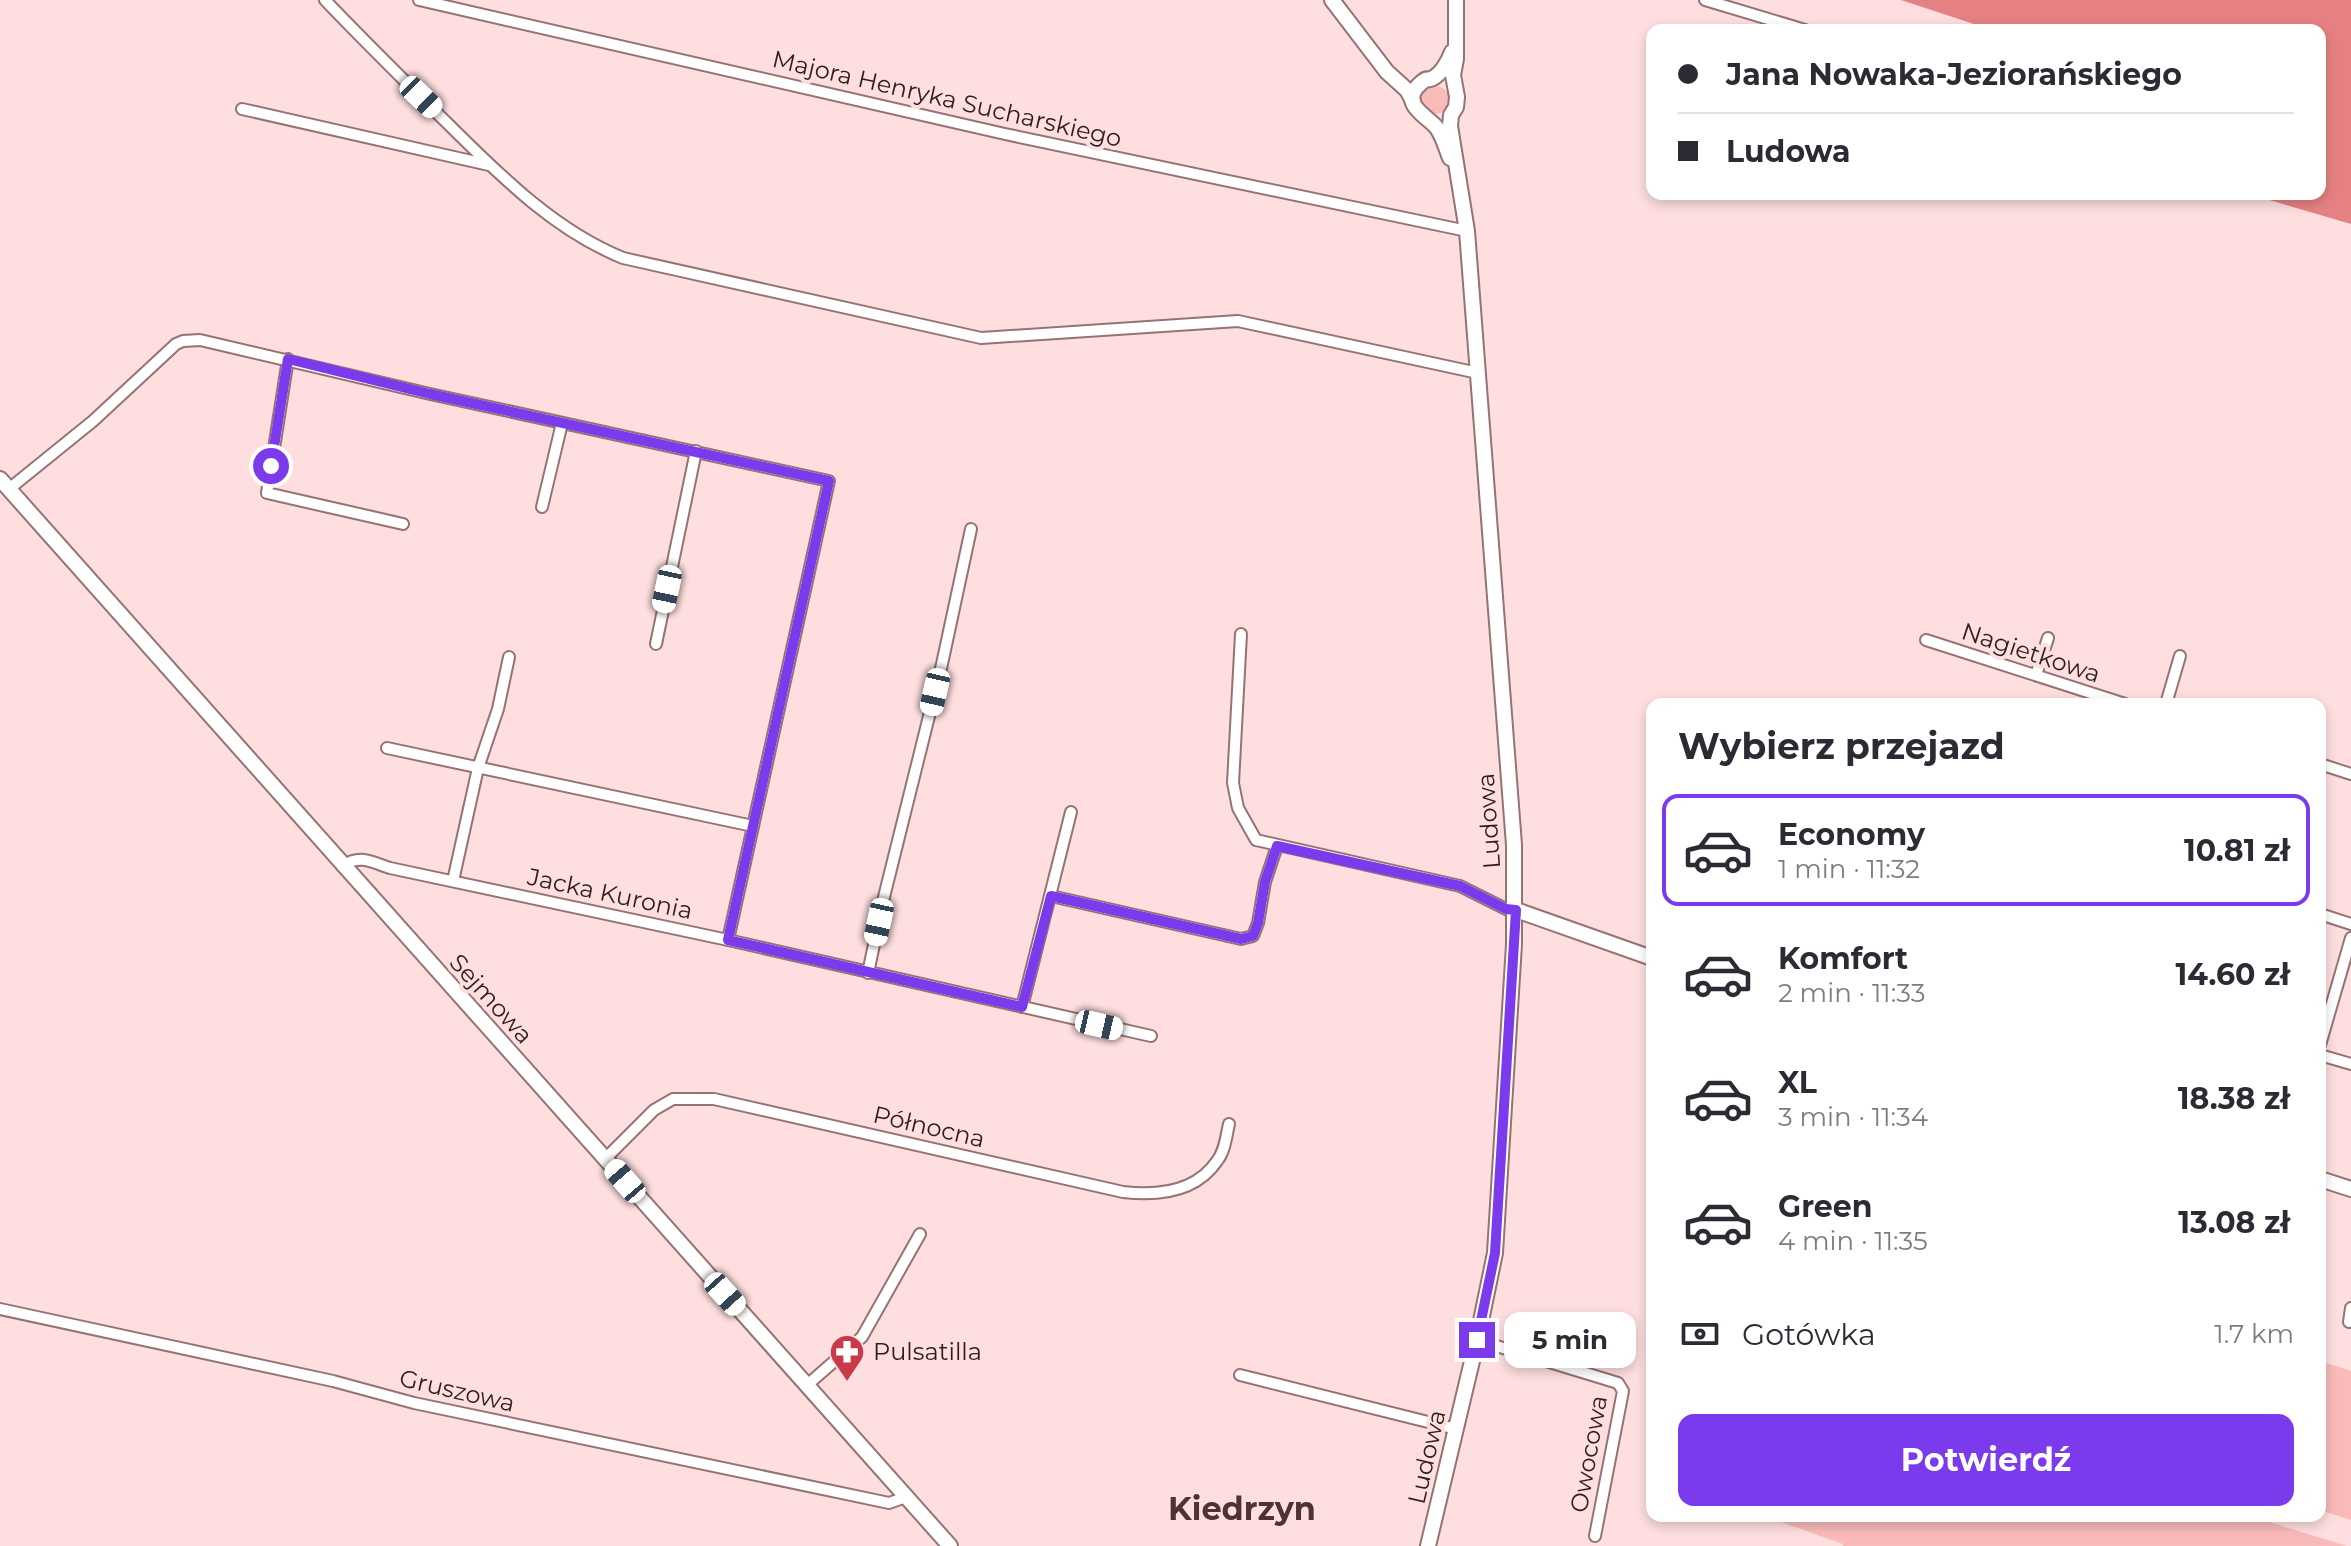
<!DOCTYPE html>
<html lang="pl">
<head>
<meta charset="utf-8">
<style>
  :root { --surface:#fff; --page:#f7f7f7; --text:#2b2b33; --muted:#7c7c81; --line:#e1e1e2; --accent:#7c3aed }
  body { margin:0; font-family:Montserrat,sans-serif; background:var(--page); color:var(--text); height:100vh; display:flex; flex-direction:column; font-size:30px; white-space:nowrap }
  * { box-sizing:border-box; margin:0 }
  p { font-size:26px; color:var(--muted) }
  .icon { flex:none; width:44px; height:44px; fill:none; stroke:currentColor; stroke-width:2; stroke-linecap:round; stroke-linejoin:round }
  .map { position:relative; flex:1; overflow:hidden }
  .sheet { position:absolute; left:1646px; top:698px; width:680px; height:824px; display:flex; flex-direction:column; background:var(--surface); border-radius:16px; box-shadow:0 4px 12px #0003 }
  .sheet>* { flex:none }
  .guide { position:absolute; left:1646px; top:24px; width:680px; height:176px; border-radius:16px; box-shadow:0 4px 12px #0003; display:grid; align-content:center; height:176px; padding:0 32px; background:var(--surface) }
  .end { position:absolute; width:36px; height:36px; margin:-18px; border:10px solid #7c3aed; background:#fff; box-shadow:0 0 0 4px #fff }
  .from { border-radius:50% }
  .bubble { position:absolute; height:56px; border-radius:16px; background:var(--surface); box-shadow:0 4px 12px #0003; font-size:26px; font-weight:700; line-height:56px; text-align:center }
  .car { position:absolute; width:24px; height:48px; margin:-24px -12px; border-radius:10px; box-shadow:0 0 6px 2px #0007; background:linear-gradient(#fff 24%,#345 0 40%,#fff 0 76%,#345 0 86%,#fff 0) }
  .guide b { display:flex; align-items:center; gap:28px; height:76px; font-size:30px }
  .guide b+b { border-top:2px solid var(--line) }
  .guide i { width:20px; height:20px; background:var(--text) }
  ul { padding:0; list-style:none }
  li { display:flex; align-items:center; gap:24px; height:112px; margin:0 16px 12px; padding:0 16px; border:4px solid transparent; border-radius:16px }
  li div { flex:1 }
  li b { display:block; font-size:30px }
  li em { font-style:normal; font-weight:700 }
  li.active { border-color:var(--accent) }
  li>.icon { width:72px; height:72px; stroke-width:1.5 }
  h2 { padding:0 32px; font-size:36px; line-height:96px }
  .pay { display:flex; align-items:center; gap:20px; height:88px; padding:0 32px; font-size:30px }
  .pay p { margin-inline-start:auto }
  .cta { display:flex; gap:16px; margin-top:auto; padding:16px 32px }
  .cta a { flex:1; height:92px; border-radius:16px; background:var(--accent); color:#fff; font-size:32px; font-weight:700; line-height:92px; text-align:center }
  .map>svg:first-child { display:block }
  .green { fill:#f8bbba }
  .forest { fill:#e68183 }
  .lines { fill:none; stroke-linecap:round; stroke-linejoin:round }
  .minor-casing { stroke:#957373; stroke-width:14 }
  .tertiary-casing { stroke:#957373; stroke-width:18 }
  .secondary-casing { stroke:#957373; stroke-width:18 }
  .minor { stroke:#fff; stroke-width:10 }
  .tertiary { stroke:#fff; stroke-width:14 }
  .secondary { stroke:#fff; stroke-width:14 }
  .route { stroke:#7c3aed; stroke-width:10 }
  .labels { text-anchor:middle; stroke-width:8; stroke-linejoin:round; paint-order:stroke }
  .street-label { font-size:24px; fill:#2d1f1f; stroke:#fedede }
  .poi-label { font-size:24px; fill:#2d1f1f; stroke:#fedede; text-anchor:start }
  .district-label { font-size:32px; font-weight:bold; fill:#503232; stroke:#fedede }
</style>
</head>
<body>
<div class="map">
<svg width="2351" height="1546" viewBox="0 0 2351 1546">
  <rect width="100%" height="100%" fill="#fedede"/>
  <g class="green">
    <circle cx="1435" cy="100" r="14"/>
    <path d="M2320,1361L2351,1371V1520L2320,1510Z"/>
    <path d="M1764,1516H2250L2347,1546H1843V1544Z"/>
  </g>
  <path class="forest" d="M1901,0H2351V224L2249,194H2320V30H1992Z"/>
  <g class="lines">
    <defs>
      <g id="minor">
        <path d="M325,0C363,40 402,78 441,117C495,170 551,229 623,258L981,338L1238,321L1478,373"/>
        <path d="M419,0L1005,134L1467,231"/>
        <path d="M1705,0L1805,30"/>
        <path d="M242,109L489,165"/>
        <path d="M288,359L267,493L403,524"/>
        <path d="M9,489L93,421L176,344L183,341L200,340L430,394L829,481L728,940"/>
        <path d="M542,507L562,423"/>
        <path d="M1241,634L1233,783L1238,808L1256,840L1460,886L1506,909L1516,910"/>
        <path d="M1926,640L2125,704"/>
        <path d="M656,644L696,451"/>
        <path d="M2036,675L2048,638"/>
        <path d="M2166,704L2180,656"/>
        <path d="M387,748L753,826"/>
        <path d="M2320,764L2351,774"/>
        <path d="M342,866C361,854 371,862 390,868L728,940L1151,1036"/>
        <path d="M453,881L478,768L498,709L509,657"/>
        <path d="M1051,896L1241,939L1253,936L1258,923L1265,882L1277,846"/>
        <path d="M2320,914L2351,924"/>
        <path d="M868,973L884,897L942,664L971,529"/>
        <path d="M1022,1007L1071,812"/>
        <path d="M2320,1045L2351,938"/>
        <path d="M2320,1055L2351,1064"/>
        <path d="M605,1159L654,1110L673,1099H714L1123,1192C1158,1196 1196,1192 1217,1161C1225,1151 1226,1137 1229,1124"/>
        <path d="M0,1309L333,1381L414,1403L889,1503L906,1497"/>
        <path d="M2349,1322L2351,1308"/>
        <path d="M1477,1340L1618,1383L1623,1391L1595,1536"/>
        <path d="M1240,1375L1456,1429"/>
        <path d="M806,1386L862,1337L920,1234"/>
      </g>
      <g id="tertiary">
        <path d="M1332,0L1387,72L1407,90L1413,101"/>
        <path d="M1516,910L1652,958"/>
        <path d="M2320,1179L2351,1189"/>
      </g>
      <g id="secondary">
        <path d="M1450,158C1446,148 1443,136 1437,128C1428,116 1397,104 1421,83C1429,76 1425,82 1433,78C1442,73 1448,62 1452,52"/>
        <path d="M0,479L950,1546"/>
        <path d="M1428,1546L1477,1340L1495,1253L1514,944V845L1467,231L1450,126L1451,115L1456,107L1457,97L1453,75L1456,59V0"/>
      </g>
    </defs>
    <use href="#minor" class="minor-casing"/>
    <use href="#tertiary" class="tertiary-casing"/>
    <use href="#secondary" class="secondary-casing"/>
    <use href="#minor" class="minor"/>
    <use href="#tertiary" class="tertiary"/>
    <use href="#secondary" class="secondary"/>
  </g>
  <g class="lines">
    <path class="route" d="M271,466L288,359L430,394L829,481L728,940L1022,1007L1051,896L1241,939L1253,936L1258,923L1265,882L1277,846L1460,886L1506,909L1516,910L1495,1253L1477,1340"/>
  </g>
  <defs>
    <symbol id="pharmacy-pin" viewBox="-11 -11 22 30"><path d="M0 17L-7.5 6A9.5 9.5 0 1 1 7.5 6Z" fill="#c93949" stroke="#fedede"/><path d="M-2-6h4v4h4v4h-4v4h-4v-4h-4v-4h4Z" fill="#fff"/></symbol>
  </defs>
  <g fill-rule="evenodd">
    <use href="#pharmacy-pin" x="827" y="1332" width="40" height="54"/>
  </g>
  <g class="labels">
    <g class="street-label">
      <text transform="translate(947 99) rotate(13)" y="8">Majora Henryka Sucharskiego</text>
      <text transform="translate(2031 653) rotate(18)" y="8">Nagietkowa</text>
      <text transform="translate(1489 821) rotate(-94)" y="8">Ludowa</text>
      <text transform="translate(610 894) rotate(12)" y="8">Jacka Kuronia</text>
      <text transform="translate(491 999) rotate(48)" y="8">Sejmowa</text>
      <text transform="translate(929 1127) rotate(13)" y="8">Północna</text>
      <text transform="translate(457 1391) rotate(13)" y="8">Gruszowa</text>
      <text transform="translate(1589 1454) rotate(-80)" y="8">Owocowa</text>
      <text transform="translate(1427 1457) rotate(-77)" y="8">Ludowa</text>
    </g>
    <g class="poi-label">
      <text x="873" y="1360">Pulsatilla</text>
    </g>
    <g class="district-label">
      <text x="1242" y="1520">Kiedrzyn</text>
    </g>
  </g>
</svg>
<i class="end from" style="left:271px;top:466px"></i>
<i class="end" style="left:1477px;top:1340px"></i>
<div class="bubble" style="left:1504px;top:1312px;width:132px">5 min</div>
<i class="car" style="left:421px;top:97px;rotate:134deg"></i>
<i class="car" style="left:667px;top:589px;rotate:192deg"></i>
<i class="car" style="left:935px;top:692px;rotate:193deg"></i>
<i class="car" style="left:879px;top:922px;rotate:192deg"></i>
<i class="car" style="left:1099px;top:1025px;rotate:103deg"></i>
<i class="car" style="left:625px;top:1181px;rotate:319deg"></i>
<i class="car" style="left:725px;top:1294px;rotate:138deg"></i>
<div class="guide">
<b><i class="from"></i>Jana Nowaka-Jeziorańskiego</b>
<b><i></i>Ludowa</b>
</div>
<section class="sheet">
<h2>Wybierz przejazd</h2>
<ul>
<li class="active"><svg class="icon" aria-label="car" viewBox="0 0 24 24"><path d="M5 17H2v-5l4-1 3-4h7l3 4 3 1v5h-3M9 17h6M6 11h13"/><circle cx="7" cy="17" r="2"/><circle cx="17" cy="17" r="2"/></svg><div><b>Economy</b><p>1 min · 11:32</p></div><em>10.81 zł</em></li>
<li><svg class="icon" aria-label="car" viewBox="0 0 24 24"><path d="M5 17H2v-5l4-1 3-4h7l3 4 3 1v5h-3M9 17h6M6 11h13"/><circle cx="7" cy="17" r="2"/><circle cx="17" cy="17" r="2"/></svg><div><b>Komfort</b><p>2 min · 11:33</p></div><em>14.60 zł</em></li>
<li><svg class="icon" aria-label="car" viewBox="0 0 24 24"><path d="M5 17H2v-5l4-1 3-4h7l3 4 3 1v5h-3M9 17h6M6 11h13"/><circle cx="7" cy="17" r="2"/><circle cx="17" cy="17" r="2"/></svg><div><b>XL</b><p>3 min · 11:34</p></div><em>18.38 zł</em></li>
<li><svg class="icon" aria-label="car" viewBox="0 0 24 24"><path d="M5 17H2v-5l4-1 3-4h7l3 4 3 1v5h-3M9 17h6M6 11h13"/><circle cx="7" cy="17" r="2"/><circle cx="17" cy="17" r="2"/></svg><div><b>Green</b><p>4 min · 11:35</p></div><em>13.08 zł</em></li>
</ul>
<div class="pay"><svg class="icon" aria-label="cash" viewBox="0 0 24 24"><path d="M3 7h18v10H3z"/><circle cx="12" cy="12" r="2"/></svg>Gotówka<p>1.7 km</p></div>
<div class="cta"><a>Potwierdź</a></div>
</section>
</div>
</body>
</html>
